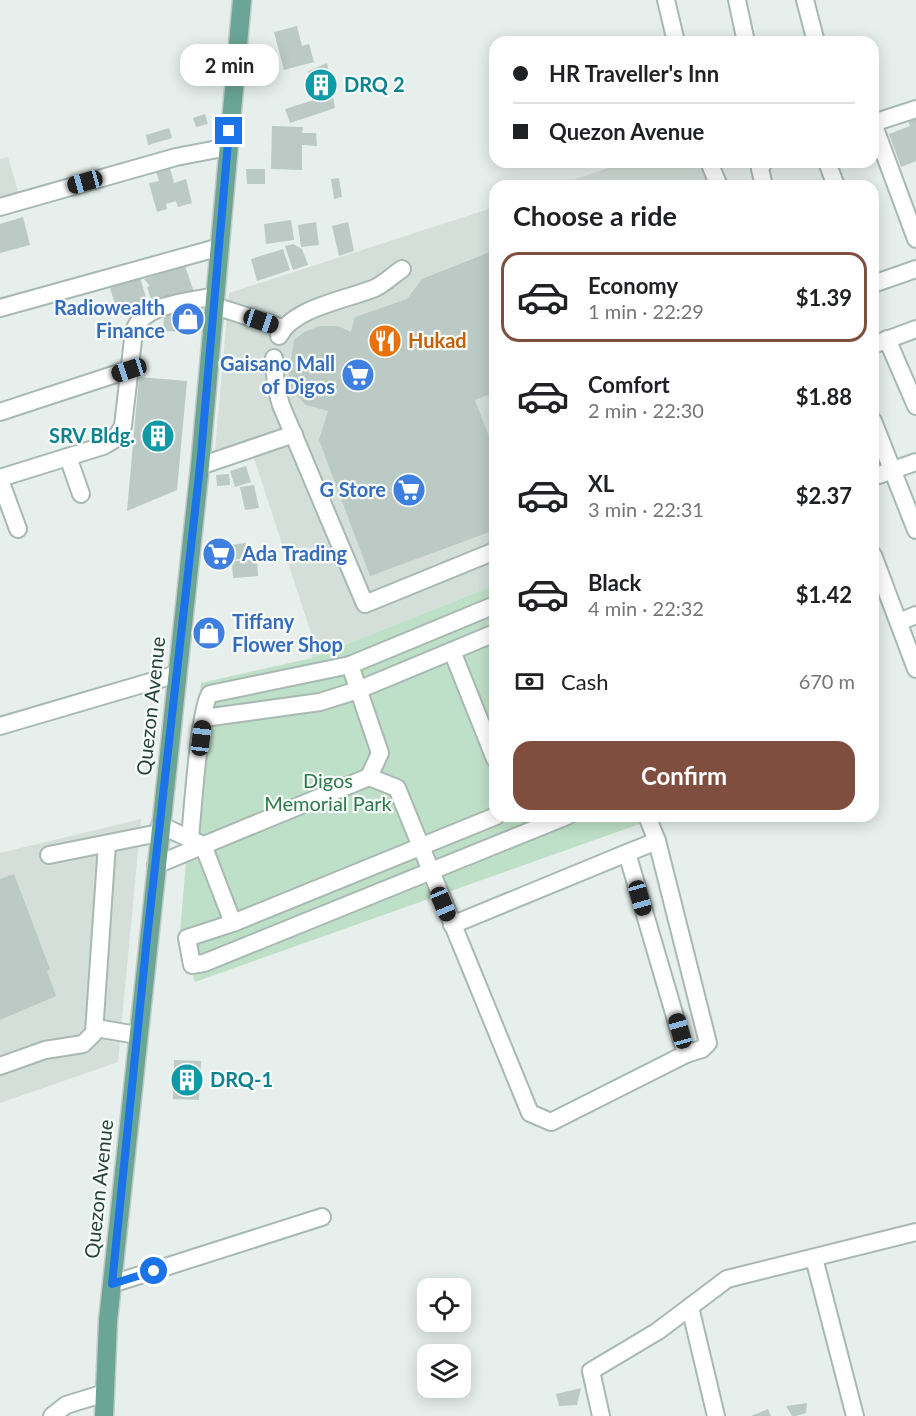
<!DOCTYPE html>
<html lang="en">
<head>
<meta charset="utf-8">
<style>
  :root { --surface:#fff; --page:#f6f6f6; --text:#202124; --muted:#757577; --line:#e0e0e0; --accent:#7f4e3f }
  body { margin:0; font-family:Lato,sans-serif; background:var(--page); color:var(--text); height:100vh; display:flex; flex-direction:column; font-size:22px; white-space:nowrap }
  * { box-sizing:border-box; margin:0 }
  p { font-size:20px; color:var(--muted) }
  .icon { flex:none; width:33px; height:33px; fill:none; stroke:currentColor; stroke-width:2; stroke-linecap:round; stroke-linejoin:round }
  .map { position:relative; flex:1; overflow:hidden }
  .details { position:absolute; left:489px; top:180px; width:390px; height:642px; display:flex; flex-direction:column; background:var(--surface); border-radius:18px; box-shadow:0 3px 15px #0003 }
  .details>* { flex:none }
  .top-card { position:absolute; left:489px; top:36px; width:390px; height:132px; border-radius:18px; box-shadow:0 3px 15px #0003; display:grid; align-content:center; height:132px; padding:0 24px; background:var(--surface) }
  .buttons { position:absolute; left:417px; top:1278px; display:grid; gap:12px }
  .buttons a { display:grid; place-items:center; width:54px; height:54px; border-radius:12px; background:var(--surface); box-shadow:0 3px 15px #0003; font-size:30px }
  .end { position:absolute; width:27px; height:27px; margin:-14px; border:8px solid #1a73e8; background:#fff; box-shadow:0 0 0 3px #fff }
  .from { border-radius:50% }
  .bubble { position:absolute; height:42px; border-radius:18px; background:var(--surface); box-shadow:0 3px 15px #0003; font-size:20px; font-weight:700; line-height:42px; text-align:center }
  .car { position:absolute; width:18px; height:36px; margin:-18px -9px; border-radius:8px; box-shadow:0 0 4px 2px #0007; background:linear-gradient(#222 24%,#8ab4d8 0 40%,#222 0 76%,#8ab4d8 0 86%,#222 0) }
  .top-card b { display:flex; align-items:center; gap:21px; height:57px; font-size:22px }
  .top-card b+b { border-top:2px solid var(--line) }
  .top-card i { width:15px; height:15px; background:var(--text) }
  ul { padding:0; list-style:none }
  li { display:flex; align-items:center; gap:18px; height:90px; margin:0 12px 9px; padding:0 12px; border:3px solid transparent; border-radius:18px }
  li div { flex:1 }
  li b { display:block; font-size:22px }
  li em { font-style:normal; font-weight:700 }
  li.current { border-color:var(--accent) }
  li>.icon { width:54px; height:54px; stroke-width:1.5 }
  h2 { padding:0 24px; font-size:27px; line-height:72px }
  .pay { display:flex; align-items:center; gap:15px; height:66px; padding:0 24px; font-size:22px }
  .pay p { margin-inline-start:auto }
  .primary-button { display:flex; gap:12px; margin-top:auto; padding:12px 24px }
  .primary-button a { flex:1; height:69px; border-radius:18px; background:var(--accent); color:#fff; font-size:24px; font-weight:700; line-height:69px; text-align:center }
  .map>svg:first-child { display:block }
  .built { fill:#d4dfda }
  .green { fill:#bfe0c8 }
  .building { fill:#bbcac4 }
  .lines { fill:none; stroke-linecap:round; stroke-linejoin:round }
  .minor-casing { stroke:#a8b8b2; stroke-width:20 }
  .major-casing { stroke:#c2cac8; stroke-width:21 }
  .minor { stroke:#fff; stroke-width:16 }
  .major { stroke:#6aa596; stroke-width:18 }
  .route { stroke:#1a73e8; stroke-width:8 }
  .labels { text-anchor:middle; stroke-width:4.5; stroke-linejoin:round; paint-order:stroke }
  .culture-label { font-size:20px; font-weight:bold; fill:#0d838f; stroke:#f7fbf9; text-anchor:start }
  .shop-label { font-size:20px; font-weight:bold; fill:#366cbe; stroke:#f7fbf9; text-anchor:end }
  .food-label { font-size:20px; font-weight:bold; fill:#c56008; stroke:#f7fbf9; text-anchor:start }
  .street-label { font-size:20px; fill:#24423a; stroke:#f7fbf9 }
  .park-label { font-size:20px; fill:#2d7a4b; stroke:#f7fbf9 }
</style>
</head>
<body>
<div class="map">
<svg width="916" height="1416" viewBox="0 0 916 1416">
  <rect width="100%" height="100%" fill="#e6efeb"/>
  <g class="built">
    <path d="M8,157L19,195L0,200V159Z"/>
    <path d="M626,162H702L712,186H555Z"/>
    <path d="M495,207V585L312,658L304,636L311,633L254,458L213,472L229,293Z"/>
    <path d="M141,819L118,1062L0,1103V853Z"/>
  </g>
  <path class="green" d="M495,585V816H662L195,982L180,933L201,683L312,658Z"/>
  <g class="building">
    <path d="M297,26L302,46L309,44L314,62L284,70L274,32Z"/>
    <path d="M327,63L335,108L290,123L285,109L314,100L308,71Z"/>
    <path d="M205,114L208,124L196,127L193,118Z"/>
    <path d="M916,118V161L901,167L889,134L910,126L908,121Z"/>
    <path d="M272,126L303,127L302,133H316L317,146L302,145V170L271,169Z"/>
    <path d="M169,128L172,138L148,145L146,135Z"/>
    <path d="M170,168L174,183L186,179L192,203L178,207L176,201L166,204L167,209L157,212L149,183L159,181L156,172Z"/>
    <path d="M246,169H265V184H247Z"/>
    <path d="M339,178L342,197L334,199L331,179Z"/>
    <path d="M23,217L30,245L0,253V224Z"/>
    <path d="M291,220L294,240L266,244L264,224Z"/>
    <path d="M316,222L319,245L301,247L298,225Z"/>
    <path d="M348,222L354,251L339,256L332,226Z"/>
    <path d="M293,244L302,249L308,265L293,270L285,246Z"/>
    <path d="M283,249L290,270L257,281L251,259Z"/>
    <path d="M495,250V392L475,400L495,452V530L370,576L319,440L328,411L306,405L289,387L288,379L294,340L304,332L320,326H338L351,332L355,317L407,299L422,279Z"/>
    <path d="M185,266L194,292L153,305L147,287L150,286L144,279Z"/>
    <path d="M140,278L148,304L118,314L110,288Z"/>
    <path d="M173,310L194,311V332L163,331L164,316Z"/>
    <path d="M139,377L187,381L177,490L127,511Z"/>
    <path d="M246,466L251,482L235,487L230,471Z"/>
    <path d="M229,474L230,485L217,486L216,475Z"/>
    <path d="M254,485L259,508L245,510L240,487Z"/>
    <path d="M246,543L248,558L232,560L230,545Z"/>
    <path d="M229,545L231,565L212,568L209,547Z"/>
    <path d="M257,560L258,576L233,578L232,561Z"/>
    <path d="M14,874L50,969L47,971L56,996L0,1020V879Z"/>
    <path d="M174,1060L201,1061L199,1100L173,1099Z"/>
    <path d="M581,1388L577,1405L559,1406L556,1394Z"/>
    <path d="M807,1403L806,1413L796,1416H792L786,1406Z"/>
    <path d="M768,1409L771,1416H751Z"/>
  </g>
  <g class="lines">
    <defs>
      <g id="minor">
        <path d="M666,0L676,42"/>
        <path d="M737,0L746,42"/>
        <path d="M805,0L816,42"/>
        <path d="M916,109L873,123L916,239"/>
        <path d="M709,162L719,186"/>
        <path d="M764,162L760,169L764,186"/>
        <path d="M827,162L836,186"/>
        <path d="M0,207L176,157L228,147"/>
        <path d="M873,284L916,269"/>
        <path d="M215,306L283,328"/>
        <path d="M0,308L220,247"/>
        <path d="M279,336C294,307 346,300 375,288C384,284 393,275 402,269"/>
        <path d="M887,339L916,406"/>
        <path d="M873,345L916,329"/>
        <path d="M274,358L276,387L281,405L365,604L495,551"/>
        <path d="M0,412L128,370"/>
        <path d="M873,421L916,530"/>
        <path d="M68,457L81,494"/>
        <path d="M200,466L294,434"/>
        <path d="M873,477L916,462"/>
        <path d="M0,478L103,446L115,439L123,426L134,331C143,303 191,302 215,296"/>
        <path d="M0,480L18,529"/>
        <path d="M873,555L916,669"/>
        <path d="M899,622L916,615"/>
        <path d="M452,651L495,759"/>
        <path d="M350,665L380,753L369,777L397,788L530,1113L551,1122L686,1054L627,853L452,925"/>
        <path d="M204,718L320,702L358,690L495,633"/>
        <path d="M0,726L177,674"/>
        <path d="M496,816L233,923L187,938L192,965L204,963L567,816"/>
        <path d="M647,816L657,841"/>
        <path d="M160,825L203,845L233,923"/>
        <path d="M190,839C192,816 200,705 210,694L350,665L495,605"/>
        <path d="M627,853L657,841L708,1043L702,1049L686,1054"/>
        <path d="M49,855L159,833"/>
        <path d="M156,865L369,777"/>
        <path d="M96,1028L137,1035"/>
        <path d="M0,1066L45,1050L83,1044L94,1033L107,844"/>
        <path d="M814,1258L855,1416"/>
        <path d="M112,1284L322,1217"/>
        <path d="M690,1307L716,1416"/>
        <path d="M52,1416L66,1405L105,1393"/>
        <path d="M601,1416L591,1371L658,1331L727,1279L916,1232"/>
      </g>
      <path id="major" d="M104,1416L108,1321L200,466L242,0"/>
    </defs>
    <use href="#minor" class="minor-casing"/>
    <use href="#major" class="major-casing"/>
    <use href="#minor" class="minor"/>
    <use href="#major" class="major"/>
  </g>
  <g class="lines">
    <path class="route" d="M154,1271L112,1284L147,938L200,466L229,131"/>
  </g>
  <defs>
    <symbol id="building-disc" viewBox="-11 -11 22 22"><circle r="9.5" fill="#0f9aa8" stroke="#f7fbf9"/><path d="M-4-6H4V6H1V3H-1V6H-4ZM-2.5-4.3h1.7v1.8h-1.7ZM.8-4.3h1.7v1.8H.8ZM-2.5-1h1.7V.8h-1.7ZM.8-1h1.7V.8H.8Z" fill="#fff"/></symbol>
    <symbol id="shop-disc" viewBox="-11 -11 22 22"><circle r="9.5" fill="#3f7fe0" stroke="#f7fbf9"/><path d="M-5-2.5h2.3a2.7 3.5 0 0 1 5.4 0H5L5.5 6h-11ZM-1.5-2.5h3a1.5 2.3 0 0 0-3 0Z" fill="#fff"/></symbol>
    <symbol id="restaurant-disc" viewBox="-11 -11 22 22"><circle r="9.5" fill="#e8710a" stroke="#f7fbf9"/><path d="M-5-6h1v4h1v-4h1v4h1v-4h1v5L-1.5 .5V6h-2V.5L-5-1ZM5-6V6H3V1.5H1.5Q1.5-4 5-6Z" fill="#fff"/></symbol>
    <symbol id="supermarket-disc" viewBox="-11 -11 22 22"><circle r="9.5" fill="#3f7fe0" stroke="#f7fbf9"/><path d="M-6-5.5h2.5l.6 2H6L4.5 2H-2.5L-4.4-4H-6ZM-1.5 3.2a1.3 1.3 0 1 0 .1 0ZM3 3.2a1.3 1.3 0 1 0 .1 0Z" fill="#fff"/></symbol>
  </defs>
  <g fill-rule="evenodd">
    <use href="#building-disc" x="302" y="66" width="38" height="38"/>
    <use href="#shop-disc" x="169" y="300" width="38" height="38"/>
    <use href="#restaurant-disc" x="366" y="322" width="38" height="38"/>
    <use href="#supermarket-disc" x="339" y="356" width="38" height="38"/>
    <use href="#building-disc" x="139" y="417" width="38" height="38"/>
    <use href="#supermarket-disc" x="390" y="471" width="38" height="38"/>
    <use href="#supermarket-disc" x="200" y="535" width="38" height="38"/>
    <use href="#shop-disc" x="190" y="614" width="38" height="38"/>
    <use href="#building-disc" x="168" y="1061" width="38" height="38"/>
  </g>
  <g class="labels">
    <g class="culture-label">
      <text x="344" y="92">DRQ 2</text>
      <text x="135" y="443" text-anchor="end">SRV Bldg.</text>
      <text x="210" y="1087">DRQ-1</text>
    </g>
    <g class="shop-label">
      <text x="165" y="315">Radiowealth<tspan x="165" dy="23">Finance</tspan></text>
      <text x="335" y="371">Gaisano Mall<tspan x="335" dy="23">of Digos</tspan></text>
      <text x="386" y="497">G Store</text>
      <text x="242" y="561" text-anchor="start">Ada Trading</text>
      <text x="232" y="629" text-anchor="start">Tiffany<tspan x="232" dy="23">Flower Shop</tspan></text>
    </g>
    <g class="food-label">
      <text x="408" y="348">Hukad</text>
    </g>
    <g class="street-label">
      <text transform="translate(151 706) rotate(-84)" y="7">Quezon Avenue</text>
      <text transform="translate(99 1189) rotate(-84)" y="7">Quezon Avenue</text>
    </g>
    <g class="park-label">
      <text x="328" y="788">Digos<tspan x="328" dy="23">Memorial Park</tspan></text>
    </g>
  </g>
</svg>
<div class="buttons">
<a><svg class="icon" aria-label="locate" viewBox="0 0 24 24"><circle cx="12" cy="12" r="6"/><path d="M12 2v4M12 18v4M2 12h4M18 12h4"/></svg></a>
<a><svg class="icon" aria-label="layers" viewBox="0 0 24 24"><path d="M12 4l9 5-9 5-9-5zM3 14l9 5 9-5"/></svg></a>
</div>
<i class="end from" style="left:154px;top:1271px"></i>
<i class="end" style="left:229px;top:131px"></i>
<div class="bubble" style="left:180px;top:44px;width:99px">2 min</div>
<i class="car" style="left:85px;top:182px;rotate:254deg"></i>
<i class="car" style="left:261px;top:321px;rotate:108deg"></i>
<i class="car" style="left:129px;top:370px;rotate:252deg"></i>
<i class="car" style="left:201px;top:738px;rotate:7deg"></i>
<i class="car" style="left:640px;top:898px;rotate:164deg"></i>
<i class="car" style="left:443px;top:904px;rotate:157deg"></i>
<i class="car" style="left:680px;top:1031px;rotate:344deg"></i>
<div class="top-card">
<b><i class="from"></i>HR Traveller's Inn</b>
<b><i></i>Quezon Avenue</b>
</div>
<section class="details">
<h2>Choose a ride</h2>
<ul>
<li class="current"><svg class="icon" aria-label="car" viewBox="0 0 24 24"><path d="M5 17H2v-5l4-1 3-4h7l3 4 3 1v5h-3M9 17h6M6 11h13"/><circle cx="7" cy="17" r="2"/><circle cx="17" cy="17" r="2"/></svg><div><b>Economy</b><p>1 min · 22:29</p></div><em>$1.39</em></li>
<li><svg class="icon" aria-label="car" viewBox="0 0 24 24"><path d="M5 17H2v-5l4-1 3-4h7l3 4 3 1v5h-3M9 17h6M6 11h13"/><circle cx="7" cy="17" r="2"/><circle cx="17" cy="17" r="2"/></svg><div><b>Comfort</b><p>2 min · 22:30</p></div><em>$1.88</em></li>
<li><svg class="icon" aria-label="car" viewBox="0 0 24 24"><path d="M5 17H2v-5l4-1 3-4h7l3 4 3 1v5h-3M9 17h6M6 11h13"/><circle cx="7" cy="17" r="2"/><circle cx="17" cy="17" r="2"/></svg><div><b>XL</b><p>3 min · 22:31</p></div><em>$2.37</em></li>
<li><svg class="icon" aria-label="car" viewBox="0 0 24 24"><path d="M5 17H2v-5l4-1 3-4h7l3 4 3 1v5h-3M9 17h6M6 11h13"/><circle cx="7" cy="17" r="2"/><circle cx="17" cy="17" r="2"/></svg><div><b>Black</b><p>4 min · 22:32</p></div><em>$1.42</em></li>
</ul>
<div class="pay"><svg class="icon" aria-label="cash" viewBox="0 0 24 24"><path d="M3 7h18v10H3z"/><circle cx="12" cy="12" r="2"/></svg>Cash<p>670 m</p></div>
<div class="primary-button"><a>Confirm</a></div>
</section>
</div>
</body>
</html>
